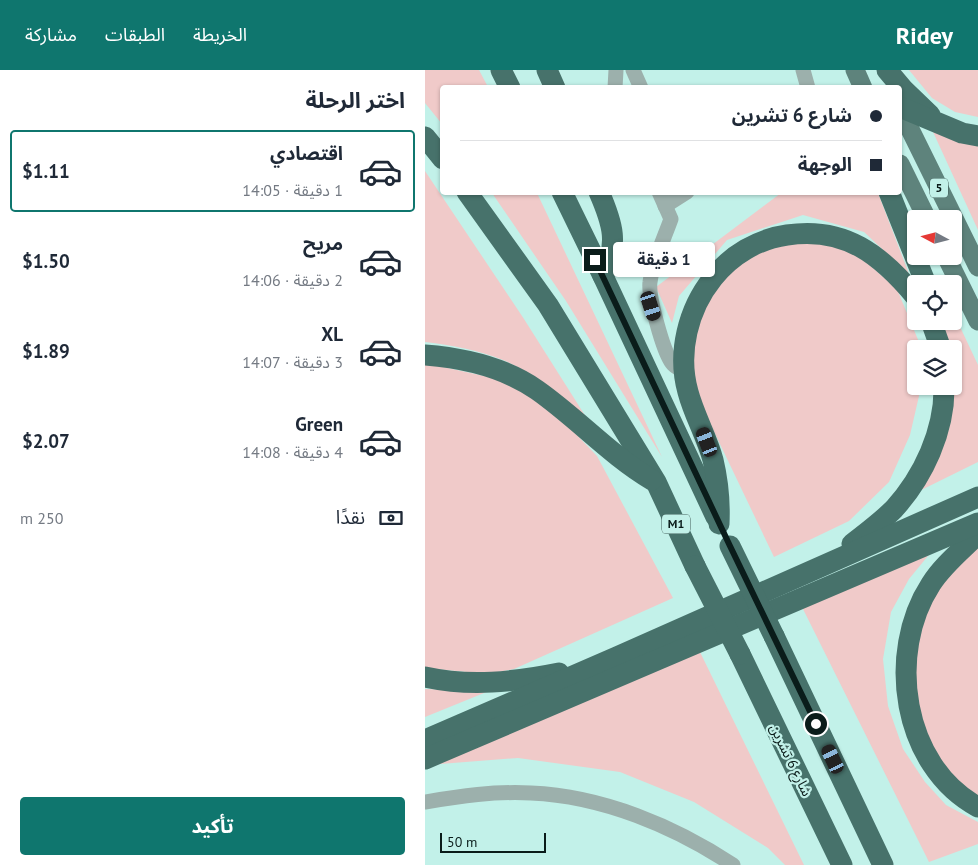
<!DOCTYPE html>
<html lang="ar">
<head>
<meta charset="utf-8">
<style>
  :root { --surface:#fff; --page:#f6f6f7; --text:#1f2937; --muted:#747a83; --line:#e0e1e3; --accent:#0f766e }
  body { margin:0; font-family:"PT Sans","Noto Sans Arabic",sans-serif; background:var(--page); color:var(--text); direction:rtl; height:100vh; display:flex; flex-direction:column; font-size:19px; white-space:nowrap }
  * { box-sizing:border-box; margin:0 }
  p { font-size:16px; color:var(--muted) }
  .icon { flex:none; width:28px; height:28px; fill:none; stroke:currentColor; stroke-width:2; stroke-linecap:round; stroke-linejoin:round }
  .map { position:relative; flex:1; overflow:hidden; direction:ltr }
  .details { display:flex; flex-direction:column; background:var(--surface); width:425px }
  .details>* { flex:none }
  .hud { position:absolute; left:15px; top:15px; width:462px; height:110px; border-radius:5px; box-shadow:0 1px 4px #0004; direction:rtl; display:grid; align-content:center; height:110px; padding:0 20px; background:var(--surface) }
  .needle { width:32px; rotate:277deg }
  .tools { position:absolute; left:482px; top:140px; display:grid; gap:10px }
  .tools a { display:grid; place-items:center; width:55px; height:55px; border-radius:5px; background:var(--surface); box-shadow:0 1px 4px #0004; font-size:25px }
  .scale { position:absolute; left:15px; bottom:12px; width:106px; box-sizing:border-box; padding-left:5px; border:2px solid #0a1c1a; border-top:0; font-size:14px; line-height:18px; white-space:nowrap; color:#0a1c1a; -webkit-text-stroke:4px #c2f1e9; paint-order:stroke }
  .end { position:absolute; width:22px; height:22px; margin:-11px; border:6px solid #0a1c1a; background:#fff; box-shadow:0 0 0 2px #fff }
  .from { border-radius:50% }
  .bubble { position:absolute; height:35px; border-radius:5px; background:var(--surface); box-shadow:0 1px 4px #0004; font-size:16px; font-weight:700; line-height:35px; text-align:center; direction:rtl }
  .car { position:absolute; width:15px; height:30px; margin:-15px -8px; border-radius:6px; box-shadow:0 0 4px 1px #0007; background:linear-gradient(#222 24%,#8ab4d8 0 40%,#222 0 76%,#8ab4d8 0 86%,#222 0) }
  .hud b { display:flex; align-items:center; gap:18px; height:48px; font-size:19px }
  .hud b+b { border-top:1px solid var(--line) }
  .hud i { width:12px; height:12px; background:var(--text) }
  ul { padding:0; list-style:none }
  li { display:flex; align-items:center; gap:15px; height:82px; margin:0 10px 8px; padding:0 10px; border:2px solid transparent; border-radius:5px }
  li div { flex:1 }
  li b { display:block; font-size:19px }
  li em { font-style:normal; font-weight:700 }
  li.selected { border-color:var(--accent) }
  li>.icon { width:45px; height:45px; stroke-width:1.5 }
  h2 { padding:0 20px; font-size:22px; line-height:60px }
  .pay { display:flex; align-items:center; gap:12px; height:55px; padding:0 20px; font-size:19px }
  .pay p { margin-inline-start:auto }
  .cta { display:flex; gap:10px; margin-top:auto; padding:10px 20px }
  .cta a { flex:1; height:58px; border-radius:5px; background:var(--accent); color:#fff; font-size:20px; font-weight:700; line-height:58px; text-align:center }
  header { display:flex; align-items:center; gap:30px; box-sizing:border-box; height:70px; padding:0 25px; background:var(--accent); color:#fff }
  header strong { font-size:24px }
  nav { display:flex; gap:28px; margin-inline-start:auto; font-size:18px }
  main { display:flex; flex:1; min-height:0 }
  .map>svg:first-child { display:block }
  .green { fill:#f0cac9 }
  .lines { fill:none; stroke-linecap:round; stroke-linejoin:round }
  .minor { stroke:#9cb0ac; stroke-width:15 }
  .major { stroke:#5e837c; stroke-width:19 }
  .highway { stroke:#47726b; stroke-width:21 }
  .highway-bridge { stroke:#47726b; stroke-width:21 }
  .route { stroke:#0a1c1a; stroke-width:6 }
  .labels { text-anchor:middle; stroke-width:4.5; stroke-linejoin:round; paint-order:stroke }
  .shield { fill:#c2f1e9; stroke:#415c58; stroke-width:1 }
  .shield-label { font-size:12px; font-weight:bold; fill:#0a1c1a }
  .street-label { font-size:14px; fill:#0a1c1a; stroke:#c2f1e9 }
</style>
</head>
<body>
<header>
<strong>Ridey</strong>
<nav><a>الخريطة</a><a>الطبقات</a><a>مشاركة</a></nav>
</header>
<main>
<div class="map">
<svg width="553" height="795" viewBox="0 0 553 795">
  <rect width="100%" height="100%" fill="#c2f1e9"/>
  <g class="green">
    <path d="M0,0H54L63,17L18,18L17,54L0,33Z"/>
    <path d="M484,0H553V47L530,42L507,28Z"/>
    <path d="M503,51L553,68V160Z"/>
    <path d="M0,101L99,249L161,347C135,326 109,303 78,290C53,280 27,275 0,272Z"/>
    <path d="M67,123H112L237,387L141,231Z"/>
    <path d="M356,123H453L484,204L439,162L378,145L302,170L254,226L247,253L231,217Z"/>
    <path d="M376,169L430,182L472,219L494,272V279H491V316H494V326L485,365L464,412L424,451L349,487L262,305L273,238L313,186Z"/>
    <path d="M529,244L553,295V392L478,429L529,316V279H522L520,259L517,251H529Z"/>
    <path d="M0,293L73,309L108,328L149,362L172,386L248,528L89,599L63,604L0,598Z"/>
    <path d="M553,468V727L535,717L498,673L482,592L489,548Z"/>
    <path d="M507,481L484,509L466,542L458,589L463,636L478,679L500,712L521,735L553,752V774L504,792L377,537Z"/>
    <path d="M275,582L379,795H360L343,778L269,732L195,702L93,688L2,695Z"/>
    <path d="M0,619L64,621L0,647Z"/>
  </g>
  <g class="lines">
    <g class="minor">
      <path d="M208,0L216,18"/>
      <path d="M378,0L383,18"/>
      <path d="M190,18L191,0"/>
      <path d="M234,122L246,149C240,166 227,195 225,212C223,226 238,281 247,293C250,297 255,299 259,302"/>
      <path d="M240,136L262,122"/>
      <path d="M0,732C35,726 70,721 106,723C177,726 249,756 308,795"/>
    </g>
    <g class="major">
      <path d="M430,0L438,18"/>
      <path d="M475,39L553,197"/>
      <path d="M475,94L502,149"/>
      <path d="M521,186L553,251"/>
    </g>
    <g class="highway">
      <path d="M76,0L85,18"/>
      <path d="M122,0L130,18"/>
      <path d="M462,0L478,19L505,45"/>
      <path d="M475,37L537,63L553,66"/>
      <path d="M0,67L18,89"/>
      <path d="M42,122L123,235L231,412L270,496"/>
      <path d="M137,122L178,206L291,447"/>
      <path d="M174,122C188,154 194,174 178,206"/>
      <path d="M464,122L501,214"/>
      <path d="M506,251L516,279"/>
      <path d="M0,285C39,288 79,297 112,320C152,348 185,385 227,410"/>
      <path d="M294,454C295,432 293,411 288,390C282,367 269,345 263,322C252,283 263,239 288,208C306,185 333,169 362,165C420,156 456,185 491,227"/>
      <path d="M553,464C537,480 518,495 506,514C461,583 477,696 553,737"/>
      <path d="M427,474C441,463 456,452 469,439C498,407 520,361 519,316"/>
      <path d="M349,566L458,795"/>
      <path d="M315,584L417,795"/>
      <path d="M0,607C45,617 89,612 134,603"/>
      <path d="M0,670L192,587L553,427"/>
      <path d="M0,689L553,453"/>
    </g>
    <g class="highway-bridge">
      <path d="M305,476L349,566"/>
      <path d="M270,496L315,584"/>
    </g>
  </g>
  <g class="lines">
    <path class="route" d="M170,190L305,476L391,654"/>
  </g>
  <g class="labels">
    <g class="shield">
      <rect x="505" y="108.5" width="18" height="19" rx="4"/>
      <rect x="237" y="444.5" width="28" height="19" rx="4"/>
    </g>
    <g class="shield-label">
      <text x="514" y="122">5</text>
      <text x="251" y="458">M1</text>
    </g>
    <g class="street-label">
      <text transform="translate(366 690) rotate(64)" y="5">شارع 6 تشرين</text>
    </g>
  </g>
</svg>
<div class="tools">
<a><svg class="needle" viewBox="-14 -14 28 28"><path d="M0-13l5 13h-10z" fill="#e53935"/><path d="M0 13l5-13h-10z" fill="#747a83"/></svg></a>
<a><svg class="icon" aria-label="locate" viewBox="0 0 24 24"><circle cx="12" cy="12" r="6"/><path d="M12 2v4M12 18v4M2 12h4M18 12h4"/></svg></a>
<a><svg class="icon" aria-label="layers" viewBox="0 0 24 24"><path d="M12 4l9 5-9 5-9-5zM3 14l9 5 9-5"/></svg></a>
</div>
<div class="scale">50 m</div>
<i class="end from" style="left:391px;top:654px"></i>
<i class="end" style="left:170px;top:190px"></i>
<div class="bubble" style="left:188px;top:172px;width:102px">1 دقيقة</div>
<i class="car" style="left:226px;top:236px;rotate:162deg"></i>
<i class="car" style="left:282px;top:372px;rotate:339deg"></i>
<i class="car" style="left:408px;top:689px;rotate:335deg"></i>
<div class="hud">
<b><i class="from"></i>شارع 6 تشرين</b>
<b><i></i>الوجهة</b>
</div>
</div>
<section class="details">
<h2>اختر الرحلة</h2>
<ul>
<li class="selected"><svg class="icon" aria-label="car" viewBox="0 0 24 24"><path d="M5 17H2v-5l4-1 3-4h7l3 4 3 1v5h-3M9 17h6M6 11h13"/><circle cx="7" cy="17" r="2"/><circle cx="17" cy="17" r="2"/></svg><div><b>اقتصادي</b><p>1 دقيقة · 14:05</p></div><em>$1.11</em></li>
<li><svg class="icon" aria-label="car" viewBox="0 0 24 24"><path d="M5 17H2v-5l4-1 3-4h7l3 4 3 1v5h-3M9 17h6M6 11h13"/><circle cx="7" cy="17" r="2"/><circle cx="17" cy="17" r="2"/></svg><div><b>مريح</b><p>2 دقيقة · 14:06</p></div><em>$1.50</em></li>
<li><svg class="icon" aria-label="car" viewBox="0 0 24 24"><path d="M5 17H2v-5l4-1 3-4h7l3 4 3 1v5h-3M9 17h6M6 11h13"/><circle cx="7" cy="17" r="2"/><circle cx="17" cy="17" r="2"/></svg><div><b>XL</b><p>3 دقيقة · 14:07</p></div><em>$1.89</em></li>
<li><svg class="icon" aria-label="car" viewBox="0 0 24 24"><path d="M5 17H2v-5l4-1 3-4h7l3 4 3 1v5h-3M9 17h6M6 11h13"/><circle cx="7" cy="17" r="2"/><circle cx="17" cy="17" r="2"/></svg><div><b>Green</b><p>4 دقيقة · 14:08</p></div><em>$2.07</em></li>
</ul>
<div class="pay"><svg class="icon" aria-label="cash" viewBox="0 0 24 24"><path d="M3 7h18v10H3z"/><circle cx="12" cy="12" r="2"/></svg>نقدًا<p>250 m</p></div>
<div class="cta"><a>تأكيد</a></div>
</section>
</main>
</body>
</html>
